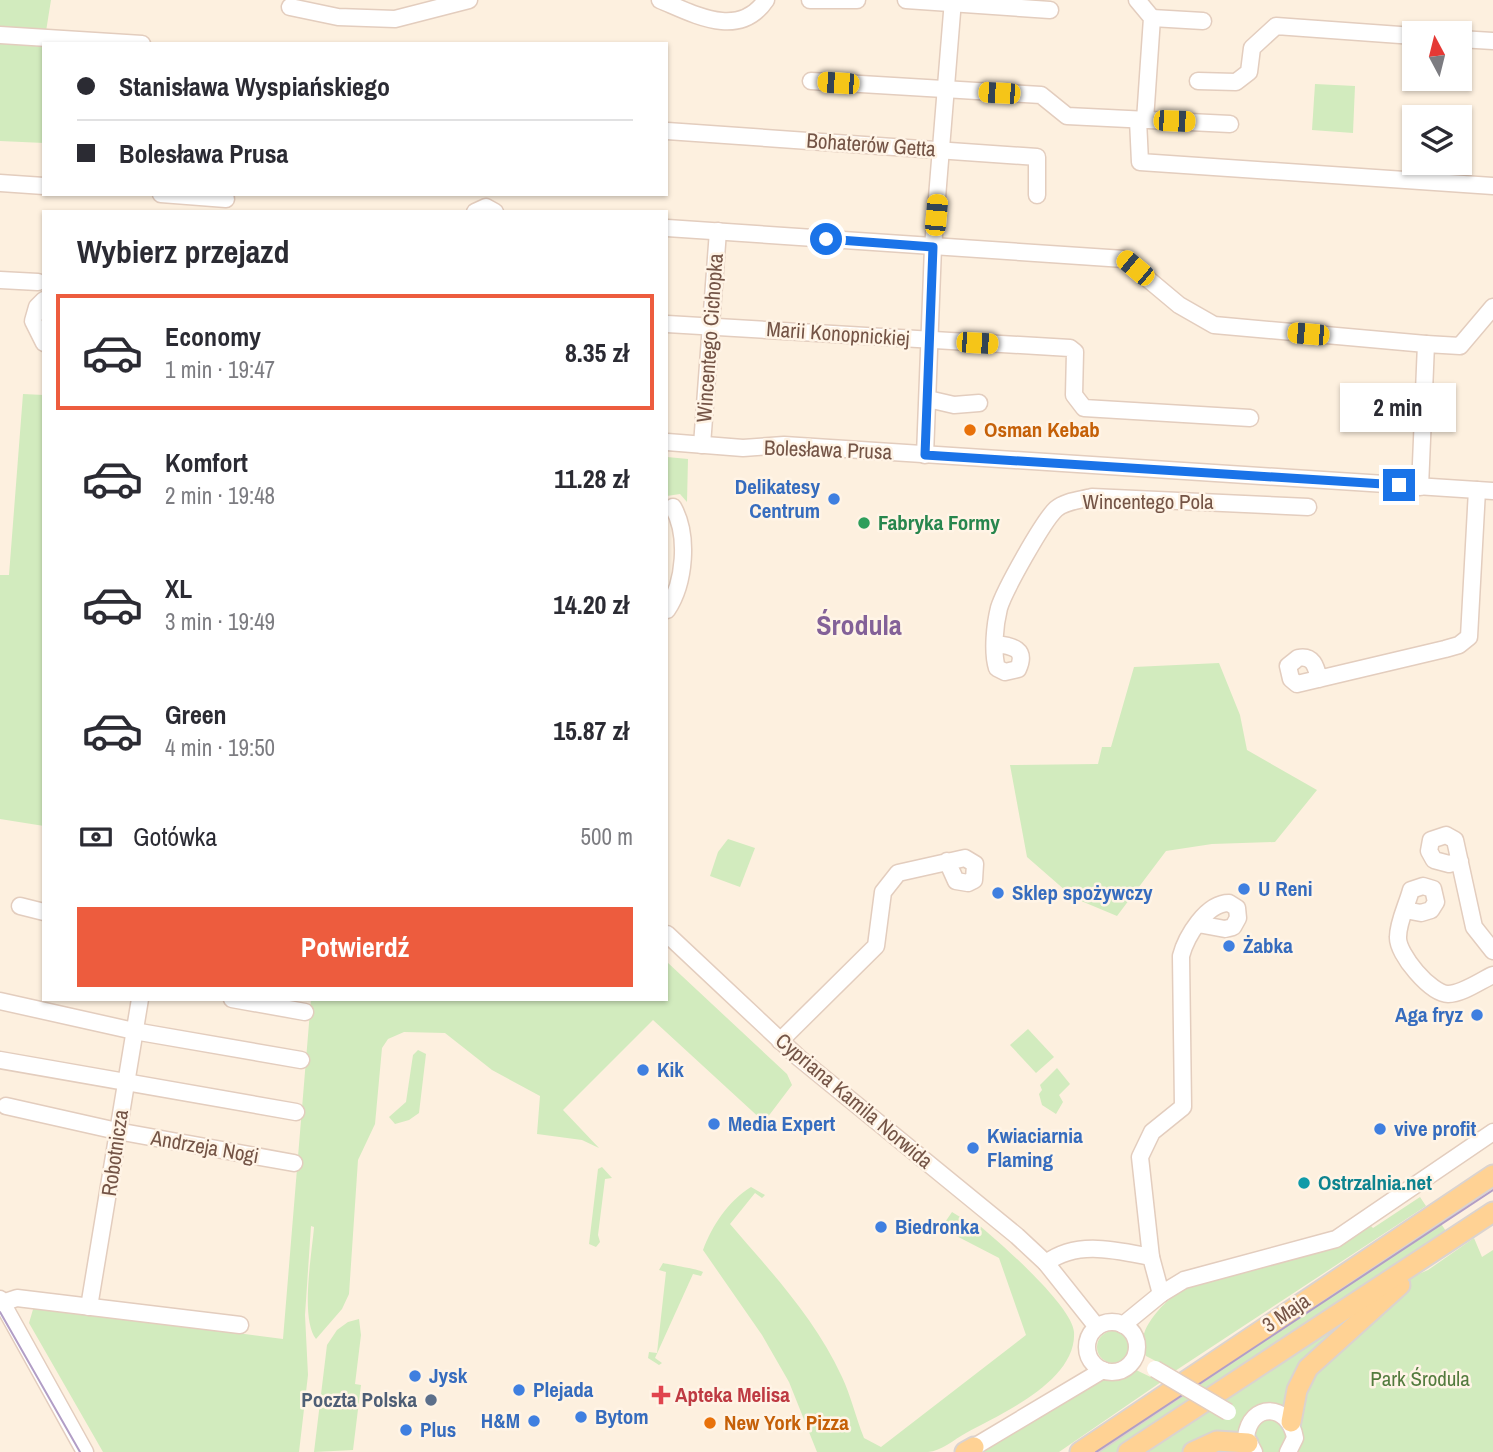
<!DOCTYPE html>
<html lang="pl">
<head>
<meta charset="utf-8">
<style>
  :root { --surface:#fff; --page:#f7f7f7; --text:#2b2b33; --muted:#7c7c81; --line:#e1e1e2; --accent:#ed5c3e }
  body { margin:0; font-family:"Archivo Narrow",sans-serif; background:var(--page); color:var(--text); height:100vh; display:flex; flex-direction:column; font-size:26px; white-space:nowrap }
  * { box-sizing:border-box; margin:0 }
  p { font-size:23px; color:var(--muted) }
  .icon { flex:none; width:38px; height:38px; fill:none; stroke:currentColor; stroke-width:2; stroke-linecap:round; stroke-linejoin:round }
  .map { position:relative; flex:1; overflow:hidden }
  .panel { position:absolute; left:42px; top:210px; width:626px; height:791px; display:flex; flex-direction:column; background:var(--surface); border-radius:0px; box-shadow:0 2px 5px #0004 }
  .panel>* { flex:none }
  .guide { position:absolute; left:42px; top:42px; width:626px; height:154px; border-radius:0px; box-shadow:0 2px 5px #0004; display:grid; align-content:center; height:154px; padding:0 35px; background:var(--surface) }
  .needle { width:46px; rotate:353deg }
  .buttons { position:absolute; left:1402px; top:21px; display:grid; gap:14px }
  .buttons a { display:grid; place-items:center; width:70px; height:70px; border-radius:0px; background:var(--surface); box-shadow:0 2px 5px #0004; font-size:35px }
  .end { position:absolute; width:32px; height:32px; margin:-16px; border:9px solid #1a73e8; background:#fff; box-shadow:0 0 0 4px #fff }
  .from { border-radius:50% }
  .bubble { position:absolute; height:49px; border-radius:0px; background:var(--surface); box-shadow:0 2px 5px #0004; font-size:23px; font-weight:700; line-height:49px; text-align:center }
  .car { position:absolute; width:21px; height:42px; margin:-21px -10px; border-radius:9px; box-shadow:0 0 5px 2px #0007; background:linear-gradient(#f5c518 24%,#345 0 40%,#f5c518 0 76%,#345 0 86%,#f5c518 0) }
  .guide b { display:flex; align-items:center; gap:24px; height:66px; font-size:26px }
  .guide b+b { border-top:2px solid var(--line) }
  .guide i { width:18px; height:18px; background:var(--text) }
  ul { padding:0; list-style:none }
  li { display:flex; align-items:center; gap:21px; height:116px; margin:0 14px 10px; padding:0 21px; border:4px solid transparent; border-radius:0px }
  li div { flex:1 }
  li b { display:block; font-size:26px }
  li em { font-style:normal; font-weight:700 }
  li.on { border-color:var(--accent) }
  li>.icon { width:63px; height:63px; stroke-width:1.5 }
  h2 { padding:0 35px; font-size:32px; line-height:84px }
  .pay { display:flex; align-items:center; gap:18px; height:77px; padding:0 35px; font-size:26px }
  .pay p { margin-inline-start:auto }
  .primary-button { display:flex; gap:14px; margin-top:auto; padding:14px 35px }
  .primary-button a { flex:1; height:80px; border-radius:0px; background:var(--accent); color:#fff; font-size:28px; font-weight:700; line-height:80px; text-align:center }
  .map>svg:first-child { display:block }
  .green { fill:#d2ebbe }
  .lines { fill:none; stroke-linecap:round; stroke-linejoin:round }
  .minor-casing { stroke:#e3cdbe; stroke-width:19 }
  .major-casing { stroke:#dbd3cf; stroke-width:23 }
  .minor { stroke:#fff; stroke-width:16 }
  .major { stroke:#ffd294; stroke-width:19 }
  .tram { stroke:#b29ec6; stroke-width:2 }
  .minor-bridge-casing { stroke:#e3cdbe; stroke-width:19; stroke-linecap:butt }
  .minor-bridge { stroke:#fff; stroke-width:16 }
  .route { stroke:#1a73e8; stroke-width:9 }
  .food-dot { fill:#e8710a; stroke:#fff4e6; stroke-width:2.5 }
  .shop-dot { fill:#3f7fe0; stroke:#fff4e6; stroke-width:2.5 }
  .leisure-dot { fill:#2e9e5b; stroke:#fff4e6; stroke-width:2.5 }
  .culture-dot { fill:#0f9aa8; stroke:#fff4e6; stroke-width:2.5 }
  .health-dot { fill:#e0444e; stroke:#fff4e6; stroke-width:2.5 }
  .service-dot { fill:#5c6f8a; stroke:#fff4e6; stroke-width:2.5 }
  .labels { text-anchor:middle; stroke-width:5; stroke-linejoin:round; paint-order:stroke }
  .street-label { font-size:21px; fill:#745446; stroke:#fff4e6 }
  .food-label { font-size:21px; font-weight:bold; fill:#c56008; stroke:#fff4e6; text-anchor:start }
  .shop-label { font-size:21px; font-weight:bold; fill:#366cbe; stroke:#fff4e6; text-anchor:start }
  .leisure-label { font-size:21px; font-weight:bold; fill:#27864d; stroke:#fff4e6; text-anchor:start }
  .culture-label { font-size:21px; font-weight:bold; fill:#0d838f; stroke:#fff4e6; text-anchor:start }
  .park-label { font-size:21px; fill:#537b3e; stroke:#fff4e6 }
  .health-label { font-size:21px; font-weight:bold; fill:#be3a42; stroke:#fff4e6; text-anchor:start }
  .service-label { font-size:21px; font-weight:bold; fill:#4e5e75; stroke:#fff4e6; text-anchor:end }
  .district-label { font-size:28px; font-weight:bold; fill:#836198; stroke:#fff4e6 }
</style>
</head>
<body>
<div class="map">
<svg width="1493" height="1452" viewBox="0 0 1493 1452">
  <rect width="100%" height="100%" fill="#fdf0df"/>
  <g class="green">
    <path d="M0,0H51L44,44V143L0,141Z"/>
    <path d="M1315,84L1355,86L1353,133L1312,130Z"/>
    <path d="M23,394L44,395V826L0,819V575H9Z"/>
    <path d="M667,457L688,459L687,502L680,494L667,496Z"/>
    <path d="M1219,663L1240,715L1247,750L1317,790L1275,842L1212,844L1166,851L1117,916L1074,898L1027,857L1010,765L1098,764L1102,747H1111L1134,667Z"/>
    <path d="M728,839L755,848L740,887L710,876L718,852Z"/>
    <path d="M667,962L787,1074L792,1085L764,1122L653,1020L563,1110L599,1148L582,1140L537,1134L540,1096L492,1070L445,1033L404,1032L388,1039L382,1048L375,1124L358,1160L349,1294L342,1309L316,1339C300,1319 312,1253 314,1227L311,1226L305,1315L308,1375L299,1452H103L29,1323L34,1306L283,1339L311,999H667Z"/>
    <path d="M1028,1029L1054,1057L1036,1073L1010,1045Z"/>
    <path d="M418,1050L426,1054L419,1113L409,1120L395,1124L389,1117L406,1102L413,1055Z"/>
    <path d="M1057,1068L1070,1084L1059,1095L1063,1102L1056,1114L1042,1105L1039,1094L1042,1090L1040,1085Z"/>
    <path d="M602,1167L612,1178L605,1179L598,1235L600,1242L596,1247L589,1244L598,1169Z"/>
    <path d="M751,1187L765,1195L762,1198L755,1193L730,1224C771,1272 815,1318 842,1377C851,1396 856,1418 864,1438L881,1447L1026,1335L999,1258L941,1228L952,1212L973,1225L975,1222C997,1240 1072,1305 1074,1332C1077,1381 1001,1414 966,1433C955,1439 941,1451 928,1452C892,1452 853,1452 817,1452L789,1382L762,1335L703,1250C712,1226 728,1201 751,1187Z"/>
    <path d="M1420,1197L1426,1206L1175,1371L1146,1356C1139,1337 1145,1327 1157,1312C1192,1269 1252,1272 1301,1257C1326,1249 1347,1237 1369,1224L1373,1228Z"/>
    <path d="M1437,1218L1448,1234L1117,1452H1086Z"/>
    <path d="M1474,1238L1482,1257L1493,1250V1452H1144L1393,1285L1428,1270Z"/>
    <path d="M663,1263C671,1265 698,1269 703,1272L701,1276L693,1274L655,1358L662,1363L659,1365L648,1358L649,1352L657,1353L666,1272L659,1270Z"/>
    <path d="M359,1319L361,1335L355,1384L361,1385L353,1450L314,1452L327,1345L337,1330L348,1322Z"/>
    <circle cx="1113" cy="1347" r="16"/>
    <path d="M1134,1369L1161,1382L1059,1452H978L1059,1406L1104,1374L1115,1375Z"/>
  </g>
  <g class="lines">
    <defs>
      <g id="minor">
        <path d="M660,0C694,14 739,40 766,0"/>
        <path d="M810,0H857"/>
        <path d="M906,0L1050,10"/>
        <path d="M1137,0L1152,18L1145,120"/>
        <path d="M290,7L338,17L395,19L469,0"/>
        <path d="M1152,18L1203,21"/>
        <path d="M0,35L142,44"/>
        <path d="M1460,39L1493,41"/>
        <path d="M811,81L1041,95L1067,116L1230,124"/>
        <path d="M1198,81L1236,82L1249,72L1252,48L1276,26L1414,36"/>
        <path d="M1138,120L1140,162L1493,186"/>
        <path d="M667,131L1037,157V195"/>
        <path d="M0,183L44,186"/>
        <path d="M161,194L226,199"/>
        <path d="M475,212L486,207L495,212"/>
        <path d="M667,228L1124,259L1179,305L1214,325L1426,344"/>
        <path d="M0,280L38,282"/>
        <path d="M44,300L37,307L33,321L44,343"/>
        <path d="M667,324L1070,348L1075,352L1074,395L1084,408L1250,418"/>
        <path d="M928,399L954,405L979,403"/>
        <path d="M667,442L743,448L784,445L1493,491"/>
        <path d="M702,445L718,231"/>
        <path d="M925,455L933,247L953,0"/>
        <path d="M1420,487L1426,344L1460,346L1493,307"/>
        <path d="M667,610C685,583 689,535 673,507"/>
        <path d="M996,644C1013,646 1027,649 1018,669L1005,672L997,668C992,652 995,624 999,608C1004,591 1043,521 1056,509C1065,501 1081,500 1092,497L1308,507"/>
        <path d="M1319,679C1316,666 1313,655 1298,658L1288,666L1291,679L1297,684L1445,649L1459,645L1469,637L1477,490"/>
        <path d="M1460,861L1449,864L1434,860L1429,851L1431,840L1446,835L1455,840L1474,927L1493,951"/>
        <path d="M20,906L44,912"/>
        <path d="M1405,910L1421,913L1431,910L1436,902L1433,889L1423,886L1411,890C1407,905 1398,922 1398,937C1397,954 1431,994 1448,994C1462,994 1480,981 1493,975"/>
        <path d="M667,934L798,1057L1017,1236L1046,1263L1097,1327"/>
        <path d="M232,999L305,1012"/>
        <path d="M0,1001L134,1031L301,1060"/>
        <path d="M780,1041L876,946L883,892L898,873L965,858L975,864L974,880L968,883L956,881L947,861"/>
        <path d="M0,1060L296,1112"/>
        <path d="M6,1106L117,1131L294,1163"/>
        <path d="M1151,1257L1140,1157L1152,1132L1183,1107L1181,956C1186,937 1206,903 1229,903L1237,908L1238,918L1233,927L1225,929L1198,924"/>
        <path d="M1046,1263C1077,1240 1115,1250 1151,1257L1161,1294"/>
        <path d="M0,1299L85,1452"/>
        <path d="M2,1303L17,1298L240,1325"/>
        <path d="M89,1307L140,999"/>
        <circle cx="1112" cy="1347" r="25"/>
        <path d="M1123,1325L1161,1294L1184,1280L1336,1239L1493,1132"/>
        <path d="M974,1447L1103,1370"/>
        <path d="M1254,1452L1246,1437C1250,1402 1289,1403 1295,1438L1288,1452"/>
      </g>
      <g id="major">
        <path d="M1291,1422L1297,1390L1308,1368L1400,1285"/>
        <path d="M965,1452L974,1447"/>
        <path d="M1080,1452L1493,1175"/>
        <path d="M1128,1452L1493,1212"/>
        <path d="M1193,1452L1217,1441L1248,1443"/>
      </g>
    </defs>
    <use href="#minor" class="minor-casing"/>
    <use href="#major" class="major-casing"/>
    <use href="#minor" class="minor"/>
    <use href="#major" class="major"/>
    <g class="tram">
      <path d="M0,1312L80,1452"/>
      <path d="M1096,1452L1493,1190"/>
    </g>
    <defs>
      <path id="minor-bridge" d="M1155,1369L1228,1412"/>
    </defs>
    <use href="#minor-bridge" class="minor-bridge-casing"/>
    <use href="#minor-bridge" class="minor-bridge"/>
  </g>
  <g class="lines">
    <path class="route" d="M826,239L933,247L925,455L1399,485"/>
  </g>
  <g class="food-dot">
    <circle cx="970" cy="430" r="7"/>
    <circle cx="710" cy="1423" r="7"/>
  </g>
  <g class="shop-dot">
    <circle cx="834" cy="499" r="7"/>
    <circle cx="1244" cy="889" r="7"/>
    <circle cx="998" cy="893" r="7"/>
    <circle cx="1229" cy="946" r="7"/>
    <circle cx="1477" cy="1015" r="7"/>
    <circle cx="643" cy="1070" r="7"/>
    <circle cx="714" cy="1124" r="7"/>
    <circle cx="1380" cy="1129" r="7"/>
    <circle cx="973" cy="1148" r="7"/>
    <circle cx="881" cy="1227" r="7"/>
    <circle cx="415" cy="1376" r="7"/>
    <circle cx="519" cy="1390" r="7"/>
    <circle cx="581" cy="1417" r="7"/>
    <circle cx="534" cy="1421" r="7"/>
    <circle cx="406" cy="1430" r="7"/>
  </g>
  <circle class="leisure-dot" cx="864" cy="523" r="7"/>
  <circle class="culture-dot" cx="1304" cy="1183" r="7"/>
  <path class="health-dot" d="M657.5 1384.5h7v7h7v7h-7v7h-7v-7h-7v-7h7z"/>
  <circle class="service-dot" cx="431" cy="1400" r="7"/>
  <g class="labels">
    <g class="street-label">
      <text transform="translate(871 145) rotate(4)" y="7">Bohaterów Getta</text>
      <text transform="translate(838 334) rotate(4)" y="7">Marii Konopnickiej</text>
      <text transform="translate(710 338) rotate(-86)" y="7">Wincentego Cichopka</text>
      <text transform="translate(828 450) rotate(2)" y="7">Bolesława Prusa</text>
      <text x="1148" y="509">Wincentego Pola</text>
      <text transform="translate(854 1101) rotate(40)" y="7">Cypriana Kamila Norwida</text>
      <text transform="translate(205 1147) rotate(10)" y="7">Andrzeja Nogi</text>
      <text transform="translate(115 1153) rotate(-82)" y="7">Robotnicza</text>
      <text transform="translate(1286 1313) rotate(-34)" y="7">3 Maja</text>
    </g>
    <g class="food-label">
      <text x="984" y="437">Osman Kebab</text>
      <text x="724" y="1430">New York Pizza</text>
    </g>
    <g class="shop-label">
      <text x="820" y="494" text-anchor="end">Delikatesy<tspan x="820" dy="24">Centrum</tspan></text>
      <text x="1258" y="896">U Reni</text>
      <text x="1012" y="900">Sklep spożywczy</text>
      <text x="1243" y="953">Żabka</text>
      <text x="1463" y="1022" text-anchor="end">Aga fryz</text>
      <text x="657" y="1077">Kik</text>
      <text x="728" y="1131">Media Expert</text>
      <text x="1394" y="1136">vive profit</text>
      <text x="987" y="1143">Kwiaciarnia<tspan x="987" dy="24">Flaming</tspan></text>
      <text x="895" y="1234">Biedronka</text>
      <text x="429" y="1383">Jysk</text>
      <text x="533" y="1397">Plejada</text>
      <text x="595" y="1424">Bytom</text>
      <text x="520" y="1428" text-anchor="end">H&amp;M</text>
      <text x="420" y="1437">Plus</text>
    </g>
    <g class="leisure-label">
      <text x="878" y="530">Fabryka Formy</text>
    </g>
    <g class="culture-label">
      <text x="1318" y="1190">Ostrzalnia.net</text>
    </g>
    <g class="park-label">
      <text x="1420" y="1386">Park Środula</text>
    </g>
    <g class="health-label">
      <text x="675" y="1402">Apteka Melisa</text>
    </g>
    <g class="service-label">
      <text x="417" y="1407">Poczta Polska</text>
    </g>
    <g class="district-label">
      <text x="859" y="635">Środula</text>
    </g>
  </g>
</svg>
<div class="buttons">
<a><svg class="needle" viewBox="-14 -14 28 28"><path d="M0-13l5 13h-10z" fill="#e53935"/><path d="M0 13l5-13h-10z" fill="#7c7c81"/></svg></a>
<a><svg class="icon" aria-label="layers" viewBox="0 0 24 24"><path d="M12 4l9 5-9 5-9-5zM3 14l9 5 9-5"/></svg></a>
</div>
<i class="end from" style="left:826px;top:239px"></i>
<i class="end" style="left:1399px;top:485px"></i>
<div class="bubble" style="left:1340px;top:383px;width:116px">2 min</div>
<i class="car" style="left:838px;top:83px;rotate:274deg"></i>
<i class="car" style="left:999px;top:93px;rotate:273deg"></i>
<i class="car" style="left:1174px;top:121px;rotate:92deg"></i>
<i class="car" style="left:936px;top:215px;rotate:5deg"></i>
<i class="car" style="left:1135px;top:268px;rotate:310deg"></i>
<i class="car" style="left:1308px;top:334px;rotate:275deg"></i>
<i class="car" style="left:977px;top:343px;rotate:93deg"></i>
<div class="guide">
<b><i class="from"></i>Stanisława Wyspiańskiego</b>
<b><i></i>Bolesława Prusa</b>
</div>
<section class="panel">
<h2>Wybierz przejazd</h2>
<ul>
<li class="on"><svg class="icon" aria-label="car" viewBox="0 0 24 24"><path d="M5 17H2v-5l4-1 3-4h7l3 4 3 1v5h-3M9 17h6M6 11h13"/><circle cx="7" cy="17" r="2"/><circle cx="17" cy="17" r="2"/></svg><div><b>Economy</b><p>1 min · 19:47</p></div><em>8.35 zł</em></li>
<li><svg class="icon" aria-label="car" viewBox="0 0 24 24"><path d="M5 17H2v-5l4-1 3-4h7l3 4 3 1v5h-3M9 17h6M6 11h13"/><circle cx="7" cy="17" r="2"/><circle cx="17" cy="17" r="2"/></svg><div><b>Komfort</b><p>2 min · 19:48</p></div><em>11.28 zł</em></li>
<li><svg class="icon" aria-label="car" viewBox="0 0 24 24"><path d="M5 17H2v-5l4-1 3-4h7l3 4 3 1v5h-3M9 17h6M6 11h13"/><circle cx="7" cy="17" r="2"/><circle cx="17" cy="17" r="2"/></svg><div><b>XL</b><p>3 min · 19:49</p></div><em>14.20 zł</em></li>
<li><svg class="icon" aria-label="car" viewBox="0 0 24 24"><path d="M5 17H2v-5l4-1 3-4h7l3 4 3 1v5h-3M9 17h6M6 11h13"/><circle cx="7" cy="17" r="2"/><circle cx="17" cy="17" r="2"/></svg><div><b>Green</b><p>4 min · 19:50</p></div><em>15.87 zł</em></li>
</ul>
<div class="pay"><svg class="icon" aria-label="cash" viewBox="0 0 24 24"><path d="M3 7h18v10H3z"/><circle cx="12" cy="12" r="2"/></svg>Gotówka<p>500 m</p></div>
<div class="primary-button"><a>Potwierdź</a></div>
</section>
</div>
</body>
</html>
